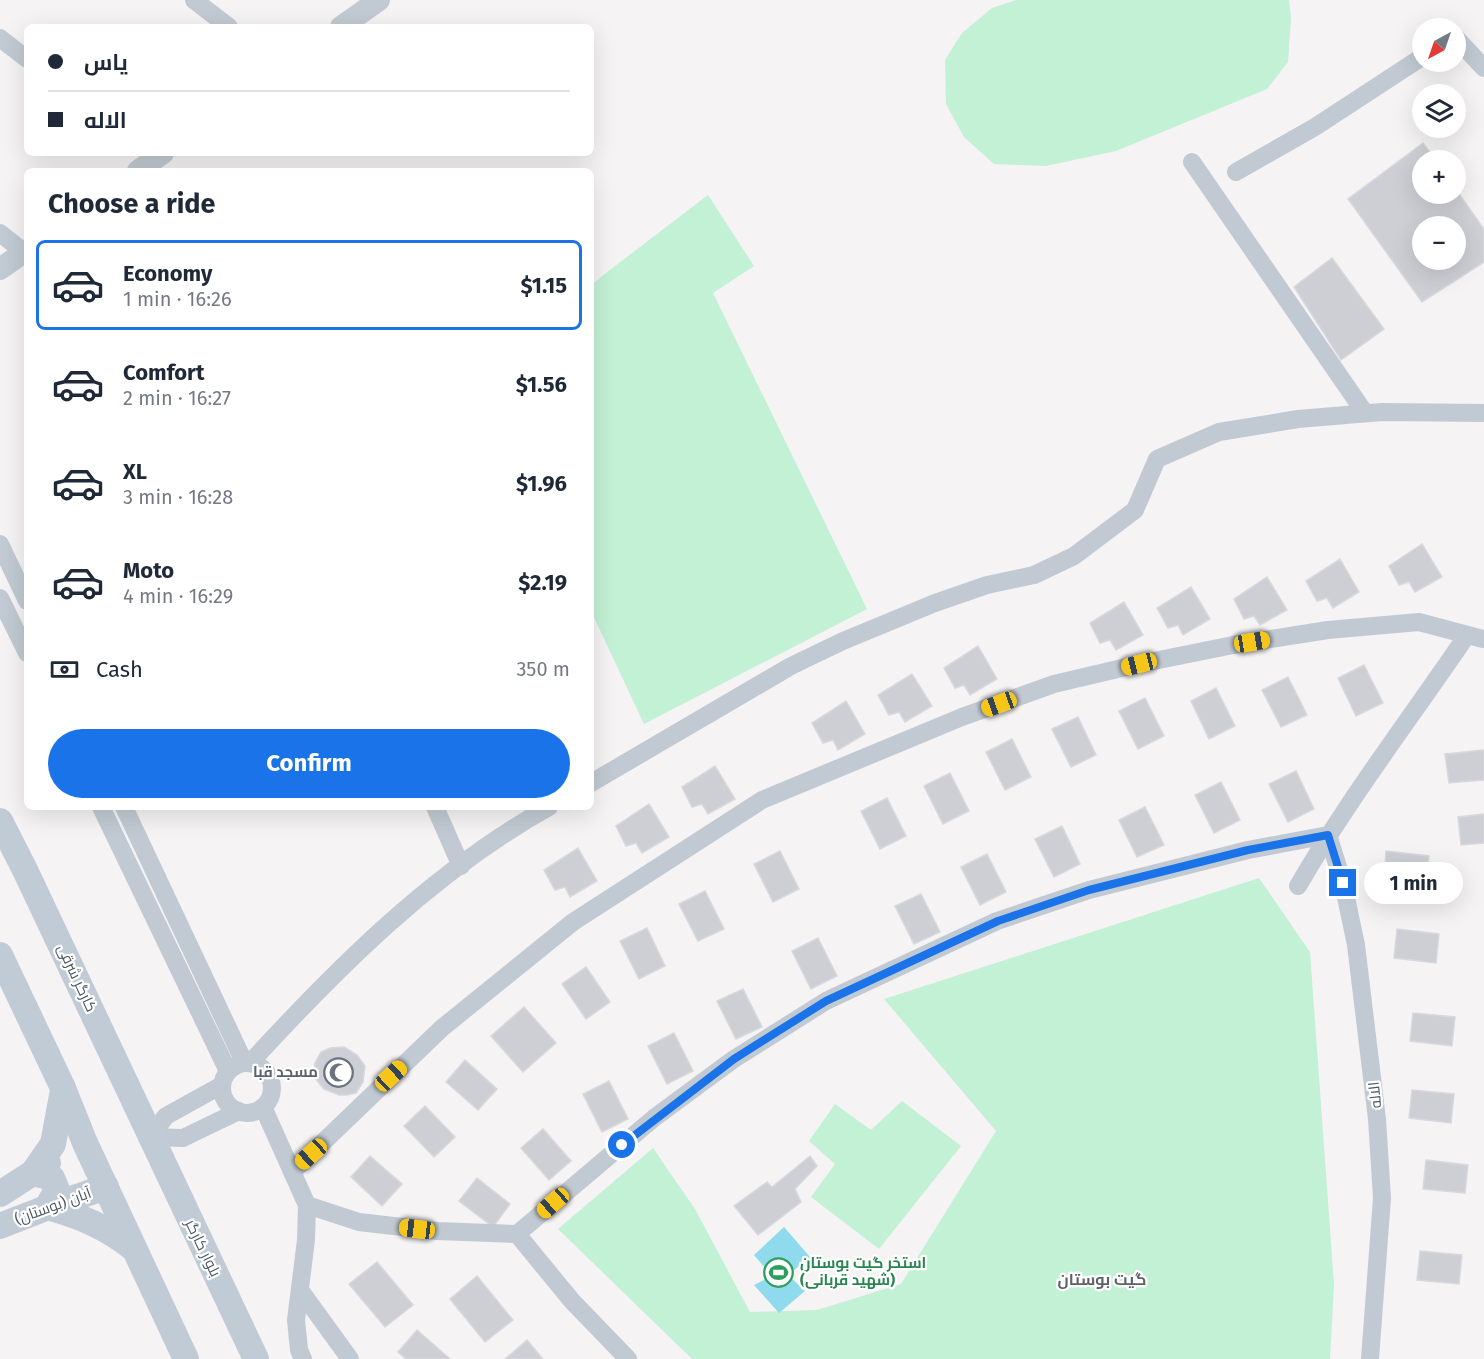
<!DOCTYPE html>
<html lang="en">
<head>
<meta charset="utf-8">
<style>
  :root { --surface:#fff; --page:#f2f2f3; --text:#1f2937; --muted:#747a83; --line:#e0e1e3; --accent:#1a73e8 }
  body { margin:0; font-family:"Fira Sans",Cairo,sans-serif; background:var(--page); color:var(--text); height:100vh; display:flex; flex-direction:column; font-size:22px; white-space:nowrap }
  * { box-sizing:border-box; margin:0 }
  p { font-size:20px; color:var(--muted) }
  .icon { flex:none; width:33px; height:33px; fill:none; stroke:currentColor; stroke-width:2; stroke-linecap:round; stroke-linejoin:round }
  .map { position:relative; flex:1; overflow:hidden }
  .panel { position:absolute; left:24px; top:168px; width:570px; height:642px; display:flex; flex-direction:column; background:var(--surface); border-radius:9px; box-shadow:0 6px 24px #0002 }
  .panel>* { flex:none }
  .hud { position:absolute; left:24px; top:24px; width:570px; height:132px; border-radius:9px; box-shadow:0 6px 24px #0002; display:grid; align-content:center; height:132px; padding:0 24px; background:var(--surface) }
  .needle { width:39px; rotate:220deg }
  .buttons { position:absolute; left:1412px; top:18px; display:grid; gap:12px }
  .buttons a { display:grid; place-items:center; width:54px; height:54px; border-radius:50%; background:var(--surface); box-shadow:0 6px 24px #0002; font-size:30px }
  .end { position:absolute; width:27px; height:27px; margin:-14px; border:8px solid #1a73e8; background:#fff; box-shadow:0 0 0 3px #fff }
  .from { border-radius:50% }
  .bubble { position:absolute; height:42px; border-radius:21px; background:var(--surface); box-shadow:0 6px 24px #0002; font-size:20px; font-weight:700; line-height:42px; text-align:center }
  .car { position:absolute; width:18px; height:36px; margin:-18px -9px; border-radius:8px; box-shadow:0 0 4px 2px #0007; background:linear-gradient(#f5c518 24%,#345 0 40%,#f5c518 0 76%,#345 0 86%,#f5c518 0) }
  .hud b { display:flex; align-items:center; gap:21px; height:57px; font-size:22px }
  .hud b+b { border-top:2px solid var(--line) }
  .hud i { width:15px; height:15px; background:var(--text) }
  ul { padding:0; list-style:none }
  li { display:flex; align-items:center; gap:18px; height:90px; margin:0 12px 9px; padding:0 12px; border:3px solid transparent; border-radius:9px }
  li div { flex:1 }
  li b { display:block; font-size:22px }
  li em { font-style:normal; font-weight:700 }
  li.active { border-color:var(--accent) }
  li>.icon { width:54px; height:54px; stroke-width:1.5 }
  h2 { padding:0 24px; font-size:27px; line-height:72px }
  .pay { display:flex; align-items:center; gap:15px; height:66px; padding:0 24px; font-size:22px }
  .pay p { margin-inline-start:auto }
  .button { display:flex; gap:12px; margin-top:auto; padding:12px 24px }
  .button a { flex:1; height:69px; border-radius:36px; background:var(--accent); color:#fff; font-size:24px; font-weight:700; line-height:69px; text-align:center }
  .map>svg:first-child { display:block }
  .green { fill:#c3f1d5 }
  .water { fill:#90daee }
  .building { fill:#cdcfd5; stroke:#d7d9de; stroke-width:1.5; fill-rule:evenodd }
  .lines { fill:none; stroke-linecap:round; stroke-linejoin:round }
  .minor { stroke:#c1cad2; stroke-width:18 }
  .tertiary { stroke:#c1cad2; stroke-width:22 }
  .secondary { stroke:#c1cbd6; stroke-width:26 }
  .route { stroke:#1a73e8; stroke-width:8 }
  .labels { text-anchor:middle; stroke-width:4.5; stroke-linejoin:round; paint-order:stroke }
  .street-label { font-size:15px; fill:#4a5661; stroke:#fff }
  .worship-label { font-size:15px; font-weight:bold; fill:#5b616d; stroke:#fff; text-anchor:end }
  .leisure-label { font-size:15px; font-weight:bold; fill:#27864d; stroke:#fff; text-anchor:start }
  .neighbourhood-label { font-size:16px; font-weight:bold; fill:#5f6368; stroke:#fff }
</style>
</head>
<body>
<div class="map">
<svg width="1484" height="1359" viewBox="0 0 1484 1359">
  <rect width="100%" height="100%" fill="#f5f3f3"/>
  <g class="green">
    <path d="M1016,0H1289L1291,18L1288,62L1267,89L1116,151L1046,166L994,164L964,137L946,104L945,60L962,33L992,8Z"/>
    <path d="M708,195L754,266L713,293L867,609L644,724L591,611V286L602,276Z"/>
    <path d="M1259,878L1310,952L1334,1285L1330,1359H692L558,1229L653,1148L695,1209L750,1312L817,1310L901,1284L996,1131L884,999Z"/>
    <path d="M902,1101L961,1146L879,1249L811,1197L835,1164L809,1141L835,1104L871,1130Z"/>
  </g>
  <path class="water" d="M784,1227L810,1257L788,1275L805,1291L779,1313L754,1285L764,1280L766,1269L754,1255Z"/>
  <g class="building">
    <path d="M1423,143L1436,160H1422V194H1455V188L1484,229V262L1422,302L1348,199ZM1422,226H1455V260H1422Z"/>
    <path d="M1332,258L1384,329L1341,360L1294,287Z"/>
    <path d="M1422,544L1442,577L1415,592L1409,582L1399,585L1389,566Z"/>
    <path d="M1340,559L1359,592L1333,608L1327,598L1317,601L1306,581Z"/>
    <path d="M1267,577L1287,610L1260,625L1254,616L1244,619L1234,599Z"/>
    <path d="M1191,587L1210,619L1183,635L1178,625L1168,628L1157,608Z"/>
    <path d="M1124,602L1143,635L1116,650L1110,640L1100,643L1090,623Z"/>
    <path d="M978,646L997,679L970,695L964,685L955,688L944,668Z"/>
    <path d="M1364,665L1383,703L1356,716L1338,678Z"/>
    <path d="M912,674L932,706L905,722L899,712L889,715L878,695Z"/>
    <path d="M1288,677L1307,715L1281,727L1262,690Z"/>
    <path d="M1216,688L1235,726L1209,739L1191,701Z"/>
    <path d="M1145,698L1164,736L1138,749L1119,711Z"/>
    <path d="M846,701L865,734L838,750L833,740L823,743L812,723Z"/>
    <path d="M1078,717L1096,755L1071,767L1052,729Z"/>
    <path d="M1012,739L1031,777L1005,790L986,752Z"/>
    <path d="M1484,750V780L1449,783L1445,754Z"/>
    <path d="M715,766L735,799L708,814L702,804L692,807L682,787Z"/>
    <path d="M1296,771L1314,809L1288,822L1269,784Z"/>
    <path d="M950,773L969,811L943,824L924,786Z"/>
    <path d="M1221,782L1240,820L1214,833L1195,795Z"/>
    <path d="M887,798L906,836L880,849L861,811Z"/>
    <path d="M649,804L669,837L642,853L636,843L626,846L616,826Z"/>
    <path d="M1145,807L1164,845L1137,857L1119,820Z"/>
    <path d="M1484,814V843L1461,845L1458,817Z"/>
    <path d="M1062,826L1080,864L1054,877L1035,839Z"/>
    <path d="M578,848L597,881L570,897L565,887L555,890L544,870Z"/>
    <path d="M780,851L799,889L773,902L754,864Z"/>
    <path d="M1386,851L1429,856L1426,885L1384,881Z"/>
    <path d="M987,854L1006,892L980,905L961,867Z"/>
    <path d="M705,891L724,929L698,941L679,904Z"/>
    <path d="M921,894L940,932L914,944L895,906Z"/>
    <path d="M647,928L665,966L639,979L620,941Z"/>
    <path d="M1397,929L1439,934L1436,963L1394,958Z"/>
    <path d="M818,938L837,976L811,989L792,951Z"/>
    <path d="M586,967L610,1002L586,1019L562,984Z"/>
    <path d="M743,989L762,1027L736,1039L717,1001Z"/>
    <path d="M524,1007L556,1043L523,1072L491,1036Z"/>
    <path d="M1413,1013L1455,1017L1452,1046L1410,1041Z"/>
    <path d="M674,1033L693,1071L667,1084L648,1046Z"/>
    <path d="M344,1047L357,1055L365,1066L363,1082L356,1093L347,1095H339L324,1089L314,1077L315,1063L321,1052L330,1048Z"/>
    <path d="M465,1060L497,1089L478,1110L446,1082Z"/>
    <path d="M609,1081L628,1119L602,1132L583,1094Z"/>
    <path d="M1412,1090L1454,1094L1451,1123L1409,1118Z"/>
    <path d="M425,1106L455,1137L434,1157L404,1126Z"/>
    <path d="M543,1129L571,1161L549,1180L521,1148Z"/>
    <path d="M370,1156L402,1184L382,1206L351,1177Z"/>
    <path d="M810,1156L817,1166L795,1189L801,1202L758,1235L734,1206L767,1182L772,1187Z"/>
    <path d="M1426,1160L1468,1165L1465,1193L1423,1189Z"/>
    <path d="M477,1178L510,1204L493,1227L459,1201Z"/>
    <path d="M1420,1251L1462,1255L1459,1284L1417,1280Z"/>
    <path d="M377,1262L413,1305L385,1327L349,1284Z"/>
    <path d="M477,1276L513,1320L485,1342L450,1299Z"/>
    <path d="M417,1330L449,1358L448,1359H406L398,1352Z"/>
    <path d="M527,1340L543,1359H505Z"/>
  </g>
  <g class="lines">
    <g class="minor">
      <path d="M194,0L229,27"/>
      <path d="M1455,37L1484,68"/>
      <path d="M0,38L27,59"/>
      <path d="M1192,162L1365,413"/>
      <path d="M1236,172L1315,127L1422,57"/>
      <path d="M0,233L24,252"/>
      <path d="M0,544L27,601"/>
      <path d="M0,598L27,653"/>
      <path d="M591,783L791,666L843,641L935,603L987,585L1034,575L1074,556L1135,510L1157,459L1219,432L1298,419L1382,412L1484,413"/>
      <path d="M101,807L228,1071"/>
      <path d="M124,807L244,1062"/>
      <path d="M435,807L461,866"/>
      <path d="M1298,886C1349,798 1410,719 1467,635"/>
      <path d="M250,1063C338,967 434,871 549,807"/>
      <circle cx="247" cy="1088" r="25"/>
      <path d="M263,1107L307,1205L306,1240L296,1320L299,1350L303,1359"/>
      <path d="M150,1137L183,1138L239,1111"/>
      <path d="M150,1137L166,1116L222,1085"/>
      <path d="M292,1172L442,1028L573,922L762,800L962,717L1054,684L1139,664L1233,645L1328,630L1419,622L1483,639"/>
      <path d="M307,1205L359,1222L437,1231L517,1234L572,1301L628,1359"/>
      <path d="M517,1234L654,1118L734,1059L826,1001L997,921L1089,890L1248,850L1328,835L1343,883L1356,945L1377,1119L1382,1198L1370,1359"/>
      <path d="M300,1290L350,1359"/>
    </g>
    <g class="tertiary">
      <path d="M341,27L379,0"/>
      <path d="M138,171L163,153"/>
      <path d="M0,269L27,250"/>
    </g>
    <g class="secondary">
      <path d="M0,821L25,870L256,1359"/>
      <path d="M0,955L63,1088L85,1143L186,1359"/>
      <path d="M63,1090L53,1144L33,1173L52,1178L57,1190L47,1207C80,1216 107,1227 134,1249"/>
      <path d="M0,1194L48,1163"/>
      <path d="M0,1226L59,1203L106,1187"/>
    </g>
  </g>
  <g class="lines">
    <path class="route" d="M622,1145L734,1059L826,1001L998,921L1089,890L1248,850L1328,835L1343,883"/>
  </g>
  <defs>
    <symbol id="mosque-ring" viewBox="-11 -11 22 22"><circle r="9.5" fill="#fff" stroke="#6b7280" stroke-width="1.5"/><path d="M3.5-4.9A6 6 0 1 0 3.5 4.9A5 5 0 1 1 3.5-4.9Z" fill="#6b7280"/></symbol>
    <symbol id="stadium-ring" viewBox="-11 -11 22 22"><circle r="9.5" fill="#fff" stroke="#2e9e5b" stroke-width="1.5"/><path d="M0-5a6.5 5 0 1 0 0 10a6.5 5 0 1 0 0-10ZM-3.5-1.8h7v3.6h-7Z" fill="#2e9e5b"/></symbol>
  </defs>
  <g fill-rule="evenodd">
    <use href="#mosque-ring" x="322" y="1056" width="33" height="33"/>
    <use href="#stadium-ring" x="762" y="1256" width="33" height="33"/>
  </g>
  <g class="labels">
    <g class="street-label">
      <text transform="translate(77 978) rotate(65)" y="5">کارگر شرقی</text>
      <text transform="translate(1375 1095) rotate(-96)" y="5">الاله</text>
      <text transform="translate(53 1206) rotate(-20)" y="5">آبان (بوستان)</text>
      <text transform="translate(203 1248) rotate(64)" y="5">بلوار کارگر</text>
    </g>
    <g class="worship-label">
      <text x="318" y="1077">مسجد قبا</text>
    </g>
    <g class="leisure-label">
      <text x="800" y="1268">استخر گیت بوستان<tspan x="800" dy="17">(شهید قربانی)</tspan></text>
    </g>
    <g class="neighbourhood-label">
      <text x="1102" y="1285">گیت بوستان</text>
    </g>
  </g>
</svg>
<div class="buttons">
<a><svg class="needle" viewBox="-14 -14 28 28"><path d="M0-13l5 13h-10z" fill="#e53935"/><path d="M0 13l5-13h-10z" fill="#747a83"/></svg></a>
<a><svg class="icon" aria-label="layers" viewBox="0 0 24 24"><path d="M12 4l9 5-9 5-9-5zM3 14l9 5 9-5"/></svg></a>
<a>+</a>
<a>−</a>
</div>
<i class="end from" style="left:622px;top:1145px"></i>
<i class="end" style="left:1343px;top:883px"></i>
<div class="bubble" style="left:1364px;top:862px;width:99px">1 min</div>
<i class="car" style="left:1252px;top:642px;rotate:81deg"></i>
<i class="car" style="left:1139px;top:664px;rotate:256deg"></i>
<i class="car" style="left:999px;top:704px;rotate:250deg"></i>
<i class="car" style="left:391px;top:1076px;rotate:47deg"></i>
<i class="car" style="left:311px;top:1154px;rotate:228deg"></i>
<i class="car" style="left:553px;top:1203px;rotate:229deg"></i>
<i class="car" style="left:417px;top:1229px;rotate:277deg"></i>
<div class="hud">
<b><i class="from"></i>یاس</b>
<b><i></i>الاله</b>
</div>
<section class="panel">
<h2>Choose a ride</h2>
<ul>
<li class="active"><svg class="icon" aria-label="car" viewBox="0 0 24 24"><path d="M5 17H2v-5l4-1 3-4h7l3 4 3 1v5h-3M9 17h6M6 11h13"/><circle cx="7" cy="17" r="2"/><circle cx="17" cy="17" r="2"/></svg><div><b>Economy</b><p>1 min · 16:26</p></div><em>$1.15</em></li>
<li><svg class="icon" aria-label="car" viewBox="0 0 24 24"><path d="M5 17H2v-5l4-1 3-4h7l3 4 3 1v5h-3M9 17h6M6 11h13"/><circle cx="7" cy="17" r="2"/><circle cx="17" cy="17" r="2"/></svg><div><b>Comfort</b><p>2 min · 16:27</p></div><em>$1.56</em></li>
<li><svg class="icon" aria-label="car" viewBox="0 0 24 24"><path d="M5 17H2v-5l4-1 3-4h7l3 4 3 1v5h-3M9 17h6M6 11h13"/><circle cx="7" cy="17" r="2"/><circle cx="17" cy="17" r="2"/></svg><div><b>XL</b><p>3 min · 16:28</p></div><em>$1.96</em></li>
<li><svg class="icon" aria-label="car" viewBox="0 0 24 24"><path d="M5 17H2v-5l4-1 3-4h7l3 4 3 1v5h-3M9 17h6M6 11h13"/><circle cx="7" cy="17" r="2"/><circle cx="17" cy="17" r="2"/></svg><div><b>Moto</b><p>4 min · 16:29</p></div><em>$2.19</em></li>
</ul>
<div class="pay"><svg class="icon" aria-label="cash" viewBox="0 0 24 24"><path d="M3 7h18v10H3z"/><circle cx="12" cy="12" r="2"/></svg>Cash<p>350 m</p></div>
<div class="button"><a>Confirm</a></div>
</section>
</div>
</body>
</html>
